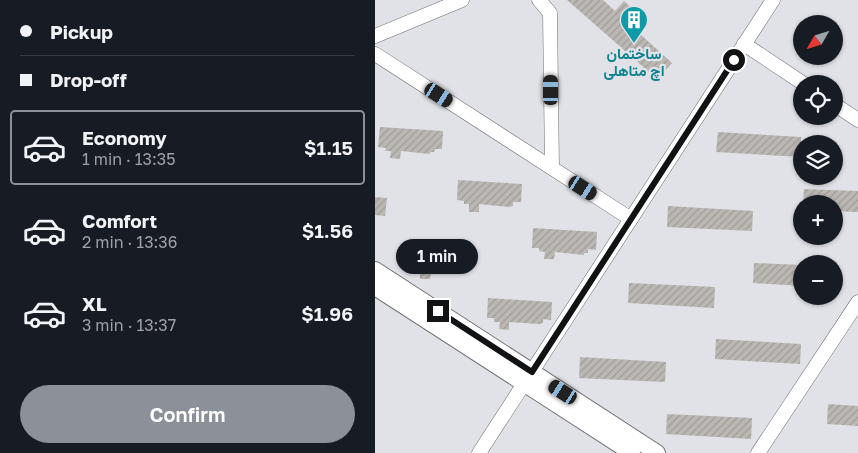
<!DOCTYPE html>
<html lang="en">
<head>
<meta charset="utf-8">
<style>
  :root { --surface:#171b24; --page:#20242c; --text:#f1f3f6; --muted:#9ea1a6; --line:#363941; --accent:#8c9099 }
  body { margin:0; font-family:"Golos Text",Vazirmatn,sans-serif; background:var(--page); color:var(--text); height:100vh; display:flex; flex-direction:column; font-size:19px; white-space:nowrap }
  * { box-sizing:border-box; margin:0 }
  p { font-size:16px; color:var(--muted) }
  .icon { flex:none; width:28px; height:28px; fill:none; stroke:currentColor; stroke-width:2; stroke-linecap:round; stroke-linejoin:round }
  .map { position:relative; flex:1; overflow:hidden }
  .details { display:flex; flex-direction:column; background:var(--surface); width:375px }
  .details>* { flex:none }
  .top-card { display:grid; align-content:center; height:110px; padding:0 20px; background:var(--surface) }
  .needle { width:32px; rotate:231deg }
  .fabs { position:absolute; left:418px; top:15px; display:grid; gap:10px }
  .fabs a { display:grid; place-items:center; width:50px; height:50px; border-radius:50%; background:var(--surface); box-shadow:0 1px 4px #0004; font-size:25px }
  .end { position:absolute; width:22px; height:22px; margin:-11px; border:6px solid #111214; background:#fff; box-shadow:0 0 0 2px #fff }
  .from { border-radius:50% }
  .bubble { position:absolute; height:35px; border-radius:18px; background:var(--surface); box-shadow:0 1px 4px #0004; font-size:16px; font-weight:600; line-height:35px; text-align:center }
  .car { position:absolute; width:15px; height:30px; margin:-15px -8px; border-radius:6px; box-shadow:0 0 4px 1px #0007; background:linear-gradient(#222 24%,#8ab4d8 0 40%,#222 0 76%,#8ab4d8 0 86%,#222 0) }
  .top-card b { display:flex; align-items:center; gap:18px; height:48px; font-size:19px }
  .top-card b+b { border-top:1px solid var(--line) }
  .top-card i { width:12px; height:12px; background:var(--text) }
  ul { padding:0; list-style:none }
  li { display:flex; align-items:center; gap:15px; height:75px; margin:0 10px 8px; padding:0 10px; border:2px solid transparent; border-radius:5px }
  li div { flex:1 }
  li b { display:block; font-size:19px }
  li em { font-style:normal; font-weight:600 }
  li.selected { border-color:var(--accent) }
  li>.icon { width:45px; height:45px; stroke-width:1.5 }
  .button { display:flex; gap:10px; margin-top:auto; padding:10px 20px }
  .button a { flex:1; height:58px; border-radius:30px; background:var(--accent); color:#fff; font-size:20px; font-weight:600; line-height:58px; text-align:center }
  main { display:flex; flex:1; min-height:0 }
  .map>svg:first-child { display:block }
  .building { fill:url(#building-hatch) }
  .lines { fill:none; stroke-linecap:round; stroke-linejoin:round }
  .minor-casing { stroke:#6d6f73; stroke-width:15 }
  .tertiary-casing { stroke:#6d6f73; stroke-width:18 }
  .minor { stroke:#fff; stroke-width:14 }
  .tertiary { stroke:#fff; stroke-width:16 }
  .route { stroke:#111214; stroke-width:6 }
  .labels { text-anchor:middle; stroke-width:4.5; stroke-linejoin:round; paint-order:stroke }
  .culture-label { font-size:15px; font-weight:bold; fill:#0d838f; stroke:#e0e2e7 }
</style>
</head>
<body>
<main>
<section class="details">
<div class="top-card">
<b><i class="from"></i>Pickup</b>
<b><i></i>Drop-off</b>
</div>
<ul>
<li class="selected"><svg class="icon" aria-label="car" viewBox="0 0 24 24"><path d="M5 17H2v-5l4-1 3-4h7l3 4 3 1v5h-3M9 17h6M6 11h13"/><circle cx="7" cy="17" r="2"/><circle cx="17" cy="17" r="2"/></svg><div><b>Economy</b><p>1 min · 13:35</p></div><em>$1.15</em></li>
<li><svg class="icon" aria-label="car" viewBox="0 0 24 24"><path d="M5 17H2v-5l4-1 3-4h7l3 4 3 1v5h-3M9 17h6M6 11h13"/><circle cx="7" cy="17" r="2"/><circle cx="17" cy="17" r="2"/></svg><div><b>Comfort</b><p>2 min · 13:36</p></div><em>$1.56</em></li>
<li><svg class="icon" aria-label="car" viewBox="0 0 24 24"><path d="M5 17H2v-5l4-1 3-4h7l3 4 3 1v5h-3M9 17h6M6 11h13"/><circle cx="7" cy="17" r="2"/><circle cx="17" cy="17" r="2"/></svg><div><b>XL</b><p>3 min · 13:37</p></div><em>$1.96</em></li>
</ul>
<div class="button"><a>Confirm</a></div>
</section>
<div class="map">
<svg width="483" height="453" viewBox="0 0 483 453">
  <defs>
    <pattern id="building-hatch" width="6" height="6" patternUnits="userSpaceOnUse" patternTransform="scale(1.25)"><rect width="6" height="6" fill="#bbb7b3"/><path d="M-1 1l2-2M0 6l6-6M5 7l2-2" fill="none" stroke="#a09c99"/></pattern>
  </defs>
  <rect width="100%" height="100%" fill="#e0e2e7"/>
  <g class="building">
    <path d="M192,0H228L240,11L249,1L263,14L254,24L297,63L282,79Z"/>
    <path d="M5,127L68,131L67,149H60L59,152H55V154L26,151L25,159L15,158L16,151H10L11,148L3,147Z"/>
    <path d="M343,132L426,137V157L341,152Z"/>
    <path d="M83,180L147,184L146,202H138V206L134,207L104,204V212H94V204H89V201L82,200Z"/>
    <path d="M429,189L483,191V212L459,211V204H428Z"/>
    <path d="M0,197L12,198L10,216L0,215Z"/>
    <path d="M293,206L378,211L377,231L292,227Z"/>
    <path d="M158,228L222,232L221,250L213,249V253H209V255L180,252L179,259H169L170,252L164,251V248H157Z"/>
    <path d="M34,247L98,252L97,270L89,269V273H85V274L56,272L55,279H45V272L40,271L41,268H33Z"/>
    <path d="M379,263L426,265V286L378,283Z"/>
    <path d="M254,283L340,287L339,308L253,303Z"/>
    <path d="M113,298L177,302L176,320L168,319V323L164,324L134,322V330L124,329L125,322H119V318H112Z"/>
    <path d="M341,339L426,344L425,364L340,359Z"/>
    <path d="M205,357L291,362L290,382L204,378Z"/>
    <path d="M453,404L483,406V426L452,424Z"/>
    <path d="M292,414L377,418L376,439L291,434Z"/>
  </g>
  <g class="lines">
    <defs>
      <g id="minor">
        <path d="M164,0L175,13L177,168"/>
        <path d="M0,36L87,0"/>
        <path d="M369,44L429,84"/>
        <path d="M0,54L256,219"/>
        <path d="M459,104L483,120"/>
        <path d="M104,453L398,0"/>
        <path d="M383,453L483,302"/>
      </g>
      <g id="tertiary">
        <path d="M0,270L282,453"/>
        <path d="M0,287L257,453"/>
      </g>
    </defs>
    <use href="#minor" class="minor-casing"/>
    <use href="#tertiary" class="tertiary-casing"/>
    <use href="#minor" class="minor"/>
    <use href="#tertiary" class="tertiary"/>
  </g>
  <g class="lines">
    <path class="route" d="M63,311L157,372L359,60"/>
  </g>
  <defs>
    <symbol id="building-pin" viewBox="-11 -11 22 30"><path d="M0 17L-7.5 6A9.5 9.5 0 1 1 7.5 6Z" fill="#0f9aa8" stroke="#e0e2e7"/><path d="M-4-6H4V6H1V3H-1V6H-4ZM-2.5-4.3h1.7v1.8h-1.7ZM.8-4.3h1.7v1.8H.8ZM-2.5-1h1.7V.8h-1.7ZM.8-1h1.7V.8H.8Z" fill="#fff"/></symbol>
  </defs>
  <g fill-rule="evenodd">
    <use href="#building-pin" x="243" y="4" width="32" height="43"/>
  </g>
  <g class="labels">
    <g class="culture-label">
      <text x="259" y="59">ساختمان<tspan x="259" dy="17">اچ متاهلی</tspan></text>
    </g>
  </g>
</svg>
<div class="fabs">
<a><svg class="needle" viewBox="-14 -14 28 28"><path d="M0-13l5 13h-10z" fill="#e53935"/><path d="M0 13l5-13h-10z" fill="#9ea1a6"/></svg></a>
<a><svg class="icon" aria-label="locate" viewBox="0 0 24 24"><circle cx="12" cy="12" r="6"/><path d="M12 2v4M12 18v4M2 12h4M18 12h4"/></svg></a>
<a><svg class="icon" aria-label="layers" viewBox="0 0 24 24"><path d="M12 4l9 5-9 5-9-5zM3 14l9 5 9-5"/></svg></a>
<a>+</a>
<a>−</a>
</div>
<i class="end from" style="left:359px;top:60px"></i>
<i class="end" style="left:63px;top:311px"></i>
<div class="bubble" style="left:21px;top:239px;width:82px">1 min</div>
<i class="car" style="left:176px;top:90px;rotate:0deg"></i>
<i class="car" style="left:64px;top:95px;rotate:123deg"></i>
<i class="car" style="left:208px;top:188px;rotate:123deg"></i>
<i class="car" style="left:188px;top:392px;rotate:303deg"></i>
</div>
</main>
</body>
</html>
